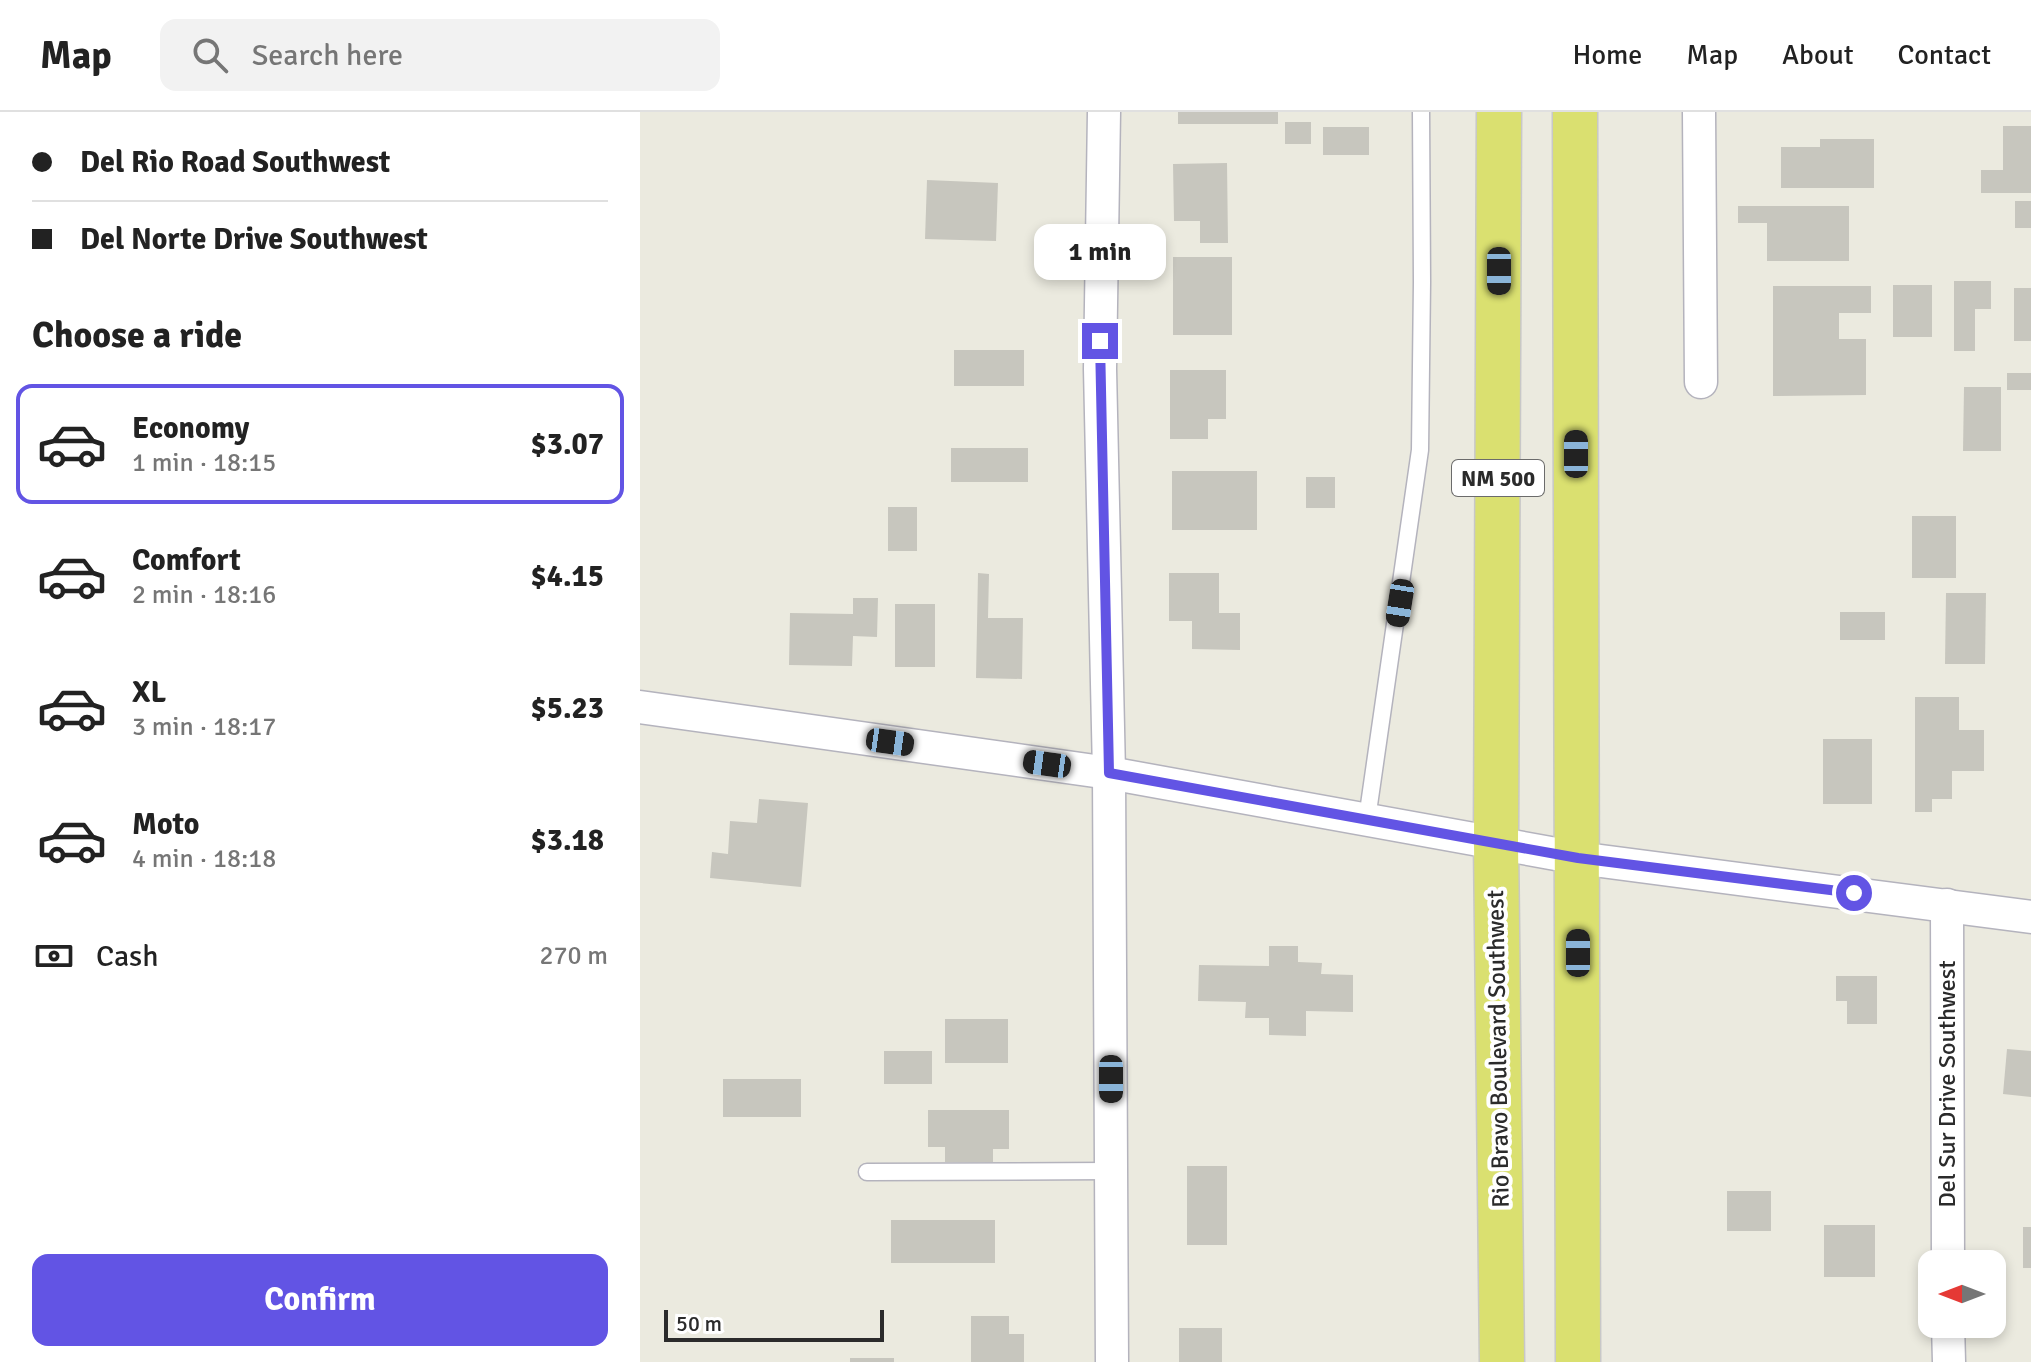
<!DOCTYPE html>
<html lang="en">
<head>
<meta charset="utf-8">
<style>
  :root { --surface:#fff; --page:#f2f2f2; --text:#222; --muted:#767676; --line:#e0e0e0; --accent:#6254e4 }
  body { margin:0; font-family:Signika,sans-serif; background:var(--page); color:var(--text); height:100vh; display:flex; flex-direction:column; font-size:30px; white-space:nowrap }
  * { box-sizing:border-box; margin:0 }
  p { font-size:26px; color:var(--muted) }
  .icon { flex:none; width:44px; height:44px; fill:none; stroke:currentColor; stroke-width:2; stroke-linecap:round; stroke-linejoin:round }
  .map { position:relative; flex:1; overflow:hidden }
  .panel { display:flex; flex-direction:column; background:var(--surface); width:640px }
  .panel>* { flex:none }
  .banner { display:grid; align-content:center; height:176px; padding:0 32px; background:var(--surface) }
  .needle { width:52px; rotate:270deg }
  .controls { position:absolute; left:1278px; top:1138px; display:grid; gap:16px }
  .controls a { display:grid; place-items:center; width:88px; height:88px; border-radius:16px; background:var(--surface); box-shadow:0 4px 12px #0003; font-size:40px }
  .scale { position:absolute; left:24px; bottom:20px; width:220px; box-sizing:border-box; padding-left:8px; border:4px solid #2b2b2b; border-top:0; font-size:22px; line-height:28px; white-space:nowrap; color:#2b2b2b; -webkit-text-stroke:6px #fff; paint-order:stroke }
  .end { position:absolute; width:36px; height:36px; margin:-18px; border:10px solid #6254e4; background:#fff; box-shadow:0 0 0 4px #fff }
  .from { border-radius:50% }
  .bubble { position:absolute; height:56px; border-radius:16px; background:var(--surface); box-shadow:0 4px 12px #0003; font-size:26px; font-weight:800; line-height:56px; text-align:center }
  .car { position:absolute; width:24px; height:48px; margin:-24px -12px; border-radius:10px; box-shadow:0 0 6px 2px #0007; background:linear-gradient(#222 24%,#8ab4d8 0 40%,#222 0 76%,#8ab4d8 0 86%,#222 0) }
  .banner b { display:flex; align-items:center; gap:28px; height:76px; font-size:30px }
  .banner b+b { border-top:2px solid var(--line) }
  .banner i { width:20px; height:20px; background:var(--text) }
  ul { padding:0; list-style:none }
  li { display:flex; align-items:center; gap:24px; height:120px; margin:0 16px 12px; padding:0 16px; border:4px solid transparent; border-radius:16px }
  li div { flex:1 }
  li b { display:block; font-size:30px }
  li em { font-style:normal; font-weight:800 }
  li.on { border-color:var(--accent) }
  li>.icon { width:72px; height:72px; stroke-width:1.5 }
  h2 { padding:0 32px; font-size:36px; line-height:96px }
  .pay { display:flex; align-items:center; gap:20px; height:88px; padding:0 32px; font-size:30px }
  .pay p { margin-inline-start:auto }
  .cta { display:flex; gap:16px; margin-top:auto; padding:16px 32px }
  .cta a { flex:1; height:92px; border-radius:16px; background:var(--accent); color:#fff; font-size:32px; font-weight:800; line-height:92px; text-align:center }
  header { display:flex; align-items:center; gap:48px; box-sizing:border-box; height:112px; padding:0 40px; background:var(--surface); border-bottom:2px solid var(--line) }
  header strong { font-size:38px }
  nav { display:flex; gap:44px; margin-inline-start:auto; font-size:28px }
  .search { width:560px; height:72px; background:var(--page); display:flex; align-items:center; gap:20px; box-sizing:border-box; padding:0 28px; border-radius:16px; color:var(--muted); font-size:30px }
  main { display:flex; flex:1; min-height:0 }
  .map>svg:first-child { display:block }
  .building { fill:#c7c6be }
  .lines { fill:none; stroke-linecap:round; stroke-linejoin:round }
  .service-casing { stroke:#b4b3bd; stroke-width:19 }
  .minor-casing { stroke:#b4b3bd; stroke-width:35 }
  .primary-casing { stroke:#c8c8c8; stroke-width:47 }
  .service { stroke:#fff; stroke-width:16 }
  .minor { stroke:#fff; stroke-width:32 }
  .primary { stroke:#dae070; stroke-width:44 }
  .route { stroke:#6254e4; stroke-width:10 }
  .labels { text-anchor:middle; stroke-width:8; stroke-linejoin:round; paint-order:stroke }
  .shield { fill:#fff; stroke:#6b6b6b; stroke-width:2 }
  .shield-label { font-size:22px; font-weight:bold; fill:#2b2b2b }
  .street-label { font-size:24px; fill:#2b2b2b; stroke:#fff }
</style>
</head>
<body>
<header>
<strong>Map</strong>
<div class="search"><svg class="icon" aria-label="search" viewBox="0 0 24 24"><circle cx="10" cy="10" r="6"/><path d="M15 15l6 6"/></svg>Search here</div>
<nav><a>Home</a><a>Map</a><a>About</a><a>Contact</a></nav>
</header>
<main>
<section class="panel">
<div class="banner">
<b><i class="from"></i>Del Rio Road Southwest</b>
<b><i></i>Del Norte Drive Southwest</b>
</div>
<h2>Choose a ride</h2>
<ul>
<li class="on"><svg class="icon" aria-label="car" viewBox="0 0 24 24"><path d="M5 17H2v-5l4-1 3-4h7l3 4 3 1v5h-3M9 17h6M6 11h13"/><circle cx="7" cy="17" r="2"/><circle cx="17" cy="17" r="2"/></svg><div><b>Economy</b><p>1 min · 18:15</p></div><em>$3.07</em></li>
<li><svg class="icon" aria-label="car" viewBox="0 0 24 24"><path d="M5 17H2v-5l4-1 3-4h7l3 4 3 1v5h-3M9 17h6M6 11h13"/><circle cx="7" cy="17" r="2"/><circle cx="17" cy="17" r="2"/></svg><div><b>Comfort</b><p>2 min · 18:16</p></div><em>$4.15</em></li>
<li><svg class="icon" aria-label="car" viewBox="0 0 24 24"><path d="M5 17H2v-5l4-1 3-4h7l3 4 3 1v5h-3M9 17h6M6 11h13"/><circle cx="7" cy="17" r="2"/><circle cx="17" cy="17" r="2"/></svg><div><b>XL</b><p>3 min · 18:17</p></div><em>$5.23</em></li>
<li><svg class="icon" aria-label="car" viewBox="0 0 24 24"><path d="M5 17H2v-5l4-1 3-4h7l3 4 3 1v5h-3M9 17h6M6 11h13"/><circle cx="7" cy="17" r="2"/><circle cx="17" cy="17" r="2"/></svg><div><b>Moto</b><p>4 min · 18:18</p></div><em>$3.18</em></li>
</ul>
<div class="pay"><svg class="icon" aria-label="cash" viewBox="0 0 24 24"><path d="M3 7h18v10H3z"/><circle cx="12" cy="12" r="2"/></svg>Cash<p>270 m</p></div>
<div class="cta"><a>Confirm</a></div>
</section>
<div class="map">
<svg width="1391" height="1250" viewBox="0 0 1391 1250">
  <rect width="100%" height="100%" fill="#ebeadf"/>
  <g class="building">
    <rect x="538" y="0" width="100" height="12"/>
    <rect x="645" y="10" width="26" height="22"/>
    <path d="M1363,14H1391V81H1341V58H1363Z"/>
    <rect x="683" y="15" width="46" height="28"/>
    <path d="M1180,27H1234V76H1141V35H1180Z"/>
    <path d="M587,51L588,131H560V109H534L533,52Z"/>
    <path d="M287,68L358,71L356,129L285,127Z"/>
    <rect x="1375" y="89" width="16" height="27"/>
    <path d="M1098,94H1209V149H1127V111H1098Z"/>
    <rect x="533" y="145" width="59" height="78"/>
    <path d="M1314,169H1351V197H1335V239H1314Z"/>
    <rect x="1253" y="173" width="39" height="52"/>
    <path d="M1133,174H1231V201H1199V227H1226V283L1133,284Z"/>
    <rect x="1374" y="176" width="17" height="53"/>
    <rect x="314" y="238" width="70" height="36"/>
    <path d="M530,258H586V307H568V327H530Z"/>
    <rect x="1367" y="261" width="24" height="17"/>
    <path d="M1324,275H1361V339H1323Z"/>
    <rect x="311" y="336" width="77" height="34"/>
    <rect x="532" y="359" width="85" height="59"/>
    <rect x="666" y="365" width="29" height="31"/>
    <rect x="248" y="395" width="29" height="44"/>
    <rect x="1272" y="404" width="44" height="62"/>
    <path d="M338,461L349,462L348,506H383L382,567L336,566Z"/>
    <path d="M529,461H579V501H600V538L552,537V509H529Z"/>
    <path d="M1306,481H1346L1345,552H1305Z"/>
    <path d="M213,486H238L237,525L213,524L212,554L149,553L150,501L213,502Z"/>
    <rect x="255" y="492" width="40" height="63"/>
    <rect x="1200" y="500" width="45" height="28"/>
    <path d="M1275,585H1319V618H1344V659H1312V687H1292V700H1275Z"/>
    <rect x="1183" y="627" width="49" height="65"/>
    <path d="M119,687L168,691L161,775L70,766L72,740L88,742L90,709L117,711Z"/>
    <path d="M629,834H658V850L682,851L681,862L713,863V900L666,899V924L629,923V906H605L606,890L558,889L559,853L629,854Z"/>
    <path d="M1196,864H1237V912H1207V889H1196Z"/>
    <rect x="305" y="907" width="63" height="44"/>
    <path d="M1367,937L1391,939V985L1363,982Z"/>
    <rect x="244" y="939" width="48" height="33"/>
    <rect x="83" y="967" width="78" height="38"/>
    <path d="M288,998H369V1037H353V1050H305V1035H288Z"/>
    <rect x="547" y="1054" width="40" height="79"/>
    <rect x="1087" y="1079" width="44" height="40"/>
    <rect x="251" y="1108" width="104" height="43"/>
    <rect x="1184" y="1113" width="51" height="52"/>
    <rect x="1383" y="1115" width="8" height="41"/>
    <path d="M331,1204H369V1222H384V1250H331Z"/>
    <rect x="539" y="1216" width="43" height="34"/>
    <rect x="210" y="1246" width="44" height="4"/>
  </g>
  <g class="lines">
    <defs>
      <g id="service">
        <path d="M727,707L780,338L782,170L781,0"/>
        <path d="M227,1060L471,1059"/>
      </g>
      <g id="minor">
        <path d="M464,0L460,257L469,661L472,1250"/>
        <path d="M1059,0L1061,270"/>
        <path d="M0,595L469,661L938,746L1391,805"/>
        <path d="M1307,793L1308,1152"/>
        <path d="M1308,1212L1309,1250"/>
      </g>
      <g id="primary">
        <path d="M859,0L856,732L862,1250"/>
        <path d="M935,0L938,1250"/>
      </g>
    </defs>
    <use href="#service" class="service-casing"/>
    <use href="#minor" class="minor-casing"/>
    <use href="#primary" class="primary-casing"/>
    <use href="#service" class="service"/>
    <use href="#minor" class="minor"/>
    <use href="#primary" class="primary"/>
  </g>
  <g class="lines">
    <path class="route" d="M460,229L469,661L938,746L1214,781"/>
  </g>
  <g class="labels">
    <rect class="shield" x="812" y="348" width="92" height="36" rx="6"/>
    <g class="shield-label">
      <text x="858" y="374">NM 500</text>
    </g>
    <g class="street-label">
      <text transform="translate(858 937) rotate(-91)" y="8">Rio Bravo Boulevard Southwest</text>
      <text transform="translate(1307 972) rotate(-90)" y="8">Del Sur Drive Southwest</text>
    </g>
  </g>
</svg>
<div class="controls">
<a><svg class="needle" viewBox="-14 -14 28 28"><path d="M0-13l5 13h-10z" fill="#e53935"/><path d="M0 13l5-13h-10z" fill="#767676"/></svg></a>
</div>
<div class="scale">50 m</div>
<i class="end from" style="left:1214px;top:781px"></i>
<i class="end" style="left:460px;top:229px"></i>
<div class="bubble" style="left:394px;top:112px;width:132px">1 min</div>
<i class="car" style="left:859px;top:159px;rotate:180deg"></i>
<i class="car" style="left:936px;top:342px;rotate:0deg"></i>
<i class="car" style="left:760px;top:491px;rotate:189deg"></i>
<i class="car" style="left:250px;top:630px;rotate:98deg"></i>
<i class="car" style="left:407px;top:652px;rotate:278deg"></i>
<i class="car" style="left:938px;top:841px;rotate:0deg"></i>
<i class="car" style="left:471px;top:967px;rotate:180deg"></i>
</div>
</main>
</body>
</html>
